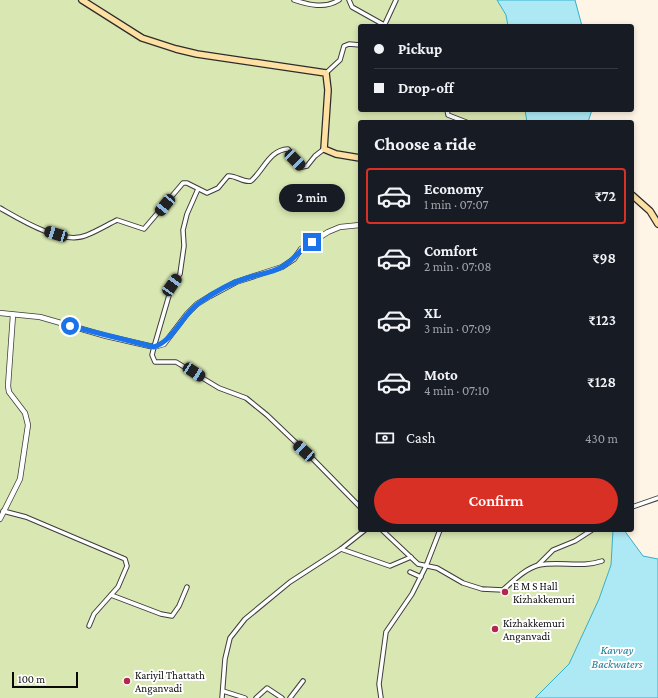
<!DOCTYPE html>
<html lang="en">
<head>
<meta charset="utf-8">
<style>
  :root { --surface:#171b24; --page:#242831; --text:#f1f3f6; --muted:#9ea1a6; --line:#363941; --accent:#d93025 }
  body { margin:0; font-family:"Crimson Pro",serif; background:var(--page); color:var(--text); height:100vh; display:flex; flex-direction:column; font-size:15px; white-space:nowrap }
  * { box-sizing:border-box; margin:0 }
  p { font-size:13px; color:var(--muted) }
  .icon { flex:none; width:22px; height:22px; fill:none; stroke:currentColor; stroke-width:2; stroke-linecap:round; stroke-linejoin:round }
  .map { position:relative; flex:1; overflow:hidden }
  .panel { position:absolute; left:358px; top:120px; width:276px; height:412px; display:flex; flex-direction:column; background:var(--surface); border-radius:4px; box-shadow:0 2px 6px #0003 }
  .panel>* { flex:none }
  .top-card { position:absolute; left:358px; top:24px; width:276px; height:88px; border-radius:4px; box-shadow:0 2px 6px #0003; display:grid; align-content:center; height:88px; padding:0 16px; background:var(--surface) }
  .scale { position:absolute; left:12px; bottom:10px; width:66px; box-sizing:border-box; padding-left:4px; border:2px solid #0a0a0a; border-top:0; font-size:11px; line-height:14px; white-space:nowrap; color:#0a0a0a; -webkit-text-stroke:3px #fff; paint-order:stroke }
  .end { position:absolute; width:18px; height:18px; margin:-9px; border:5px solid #1a73e8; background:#fff; box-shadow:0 0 0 2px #fff }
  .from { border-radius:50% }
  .bubble { position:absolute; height:28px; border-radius:14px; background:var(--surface); box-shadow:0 2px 6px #0003; font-size:13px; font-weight:600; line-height:28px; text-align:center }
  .car { position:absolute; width:12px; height:24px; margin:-12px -6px; border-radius:5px; box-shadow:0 0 3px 1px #0007; background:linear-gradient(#222 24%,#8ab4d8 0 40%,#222 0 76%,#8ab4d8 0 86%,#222 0) }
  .top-card b { display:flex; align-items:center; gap:14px; height:38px; font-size:15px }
  .top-card b+b { border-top:1px solid var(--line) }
  .top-card i { width:10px; height:10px; background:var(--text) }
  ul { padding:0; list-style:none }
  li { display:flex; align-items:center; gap:12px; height:56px; margin:0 8px 6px; padding:0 8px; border:2px solid transparent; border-radius:4px }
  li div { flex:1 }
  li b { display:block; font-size:15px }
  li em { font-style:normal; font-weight:600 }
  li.selected { border-color:var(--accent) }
  li>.icon { width:36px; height:36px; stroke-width:1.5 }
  h2 { padding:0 16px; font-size:18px; line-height:48px }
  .pay { display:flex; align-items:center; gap:10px; height:44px; padding:0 16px; font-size:15px }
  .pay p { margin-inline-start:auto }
  .button { display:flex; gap:8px; margin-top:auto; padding:8px 16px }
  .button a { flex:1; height:46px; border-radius:24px; background:var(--accent); color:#fff; font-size:16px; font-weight:600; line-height:46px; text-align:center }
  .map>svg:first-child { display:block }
  .green { fill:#d9e7b2 }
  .water { fill:#ade9f4; stroke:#35afca }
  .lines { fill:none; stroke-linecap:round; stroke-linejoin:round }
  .minor-casing { stroke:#3d3d3d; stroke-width:5.5 }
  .tertiary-casing { stroke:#3d3d3d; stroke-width:6 }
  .secondary-casing { stroke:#2c2c2c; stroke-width:8 }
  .minor { stroke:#fff; stroke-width:3.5 }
  .tertiary { stroke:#fff; stroke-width:4.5 }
  .secondary { stroke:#fee0a2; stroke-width:5.5 }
  .route { stroke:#1a73e8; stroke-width:5 }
  .poi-dot { fill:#b5264c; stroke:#fff; stroke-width:1.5 }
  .labels { text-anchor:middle; stroke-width:4; stroke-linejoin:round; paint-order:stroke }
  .poi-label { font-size:11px; fill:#0a0a0a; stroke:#fff; text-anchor:start }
  .water-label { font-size:12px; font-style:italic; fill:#177b97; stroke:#fff }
</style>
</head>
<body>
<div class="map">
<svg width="658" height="698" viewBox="0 0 658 698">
  <rect width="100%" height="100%" fill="#fff5e6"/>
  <path class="green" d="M0,0H497L506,15L508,26H360V110H525L527,122H360V530H613L611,565L599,599L569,664L535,698H0Z"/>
  <g class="water">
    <path d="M497,0H575L582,26H508L506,15Z"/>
    <path d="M525,110H592L588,122H527Z"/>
    <path d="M613,530H624L643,556L658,559V698H535L569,664L599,599L611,565Z"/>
  </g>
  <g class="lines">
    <defs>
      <g id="minor">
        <path d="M294,0C309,5 325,9 339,0"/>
        <path d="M349,0L352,7L386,26"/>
        <path d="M384,26L396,0"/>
        <path d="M326,73L340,60L344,46L349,44L360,45"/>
        <path d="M447,110L448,115L466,122"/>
        <path d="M198,189L187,214L183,230L184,246L180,274L172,285L154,347L152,355L155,362H176L219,388L246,398L267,415L313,459L360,507"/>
        <path d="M0,208C21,220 63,246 87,235C97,231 107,225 117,220L144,229L183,183H187L207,193L218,188L228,176C236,175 243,183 251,181C264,170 269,150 288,149L302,167L307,166L315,156L324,149"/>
        <path d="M632,507L658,498"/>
        <path d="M3,511L26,517L125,559L127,566L118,587L94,614L89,626"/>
        <path d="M382,530L418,564L437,568L463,583L482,589L503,590C513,581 526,568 539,565C560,561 582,568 602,561"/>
        <path d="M341,549L390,566L411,557"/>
        <path d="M538,565L553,550L575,541L592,530"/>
        <path d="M410,572L421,577"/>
        <path d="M111,595L161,614L172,616L179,606L187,587"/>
        <path d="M223,691L245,698"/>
        <path d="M222,698L225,659L230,638L245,619L290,582L341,549L365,530"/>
        <path d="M256,698L267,688L282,698"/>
        <path d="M290,698L303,681"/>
        <path d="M381,698L379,684L386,632L412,594L426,566L440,530"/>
      </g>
      <g id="tertiary">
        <path d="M0,313L40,317L106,336L154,347L164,344L187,314L197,304L210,296L236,282L282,267L294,259L301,249L328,232L340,227L360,225"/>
        <path d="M0,519L20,479L28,425L25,413L9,392L8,386L13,315"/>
      </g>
      <g id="secondary">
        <path d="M82,0L142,38L176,49L197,54L326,73L328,90L324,149L336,154L360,158"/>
        <path d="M632,195L650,211L658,224"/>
      </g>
    </defs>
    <use href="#minor" class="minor-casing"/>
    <use href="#tertiary" class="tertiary-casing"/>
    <use href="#secondary" class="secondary-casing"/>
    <use href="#minor" class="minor"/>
    <use href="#tertiary" class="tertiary"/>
    <use href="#secondary" class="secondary"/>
  </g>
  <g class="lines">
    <path class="route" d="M70,326L154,347C174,340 182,315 199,303C213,293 230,283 247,278C259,274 271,273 282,267C294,260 300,249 312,242"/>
  </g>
  <g class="poi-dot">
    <circle cx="505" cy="592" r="4"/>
    <circle cx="495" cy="629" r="4"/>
    <circle cx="127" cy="681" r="4"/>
  </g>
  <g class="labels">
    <g class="poi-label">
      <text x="513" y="590">E M S Hall<tspan x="513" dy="13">Kizhakkemuri</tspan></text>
      <text x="503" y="627">Kizhakkemuri<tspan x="503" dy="13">Anganvadi</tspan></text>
      <text x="135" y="679">Kariyil Thattath<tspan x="135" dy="13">Anganvadi</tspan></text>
    </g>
    <g class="water-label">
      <text x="617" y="654">Kavvay<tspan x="617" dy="14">Backwaters</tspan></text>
    </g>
  </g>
</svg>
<div class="scale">100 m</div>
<i class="end from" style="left:70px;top:326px"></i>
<i class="end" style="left:312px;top:242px"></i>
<div class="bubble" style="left:279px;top:184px;width:66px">2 min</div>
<i class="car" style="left:295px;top:160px;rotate:136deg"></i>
<i class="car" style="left:165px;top:205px;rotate:219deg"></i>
<i class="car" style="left:56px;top:234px;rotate:287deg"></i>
<i class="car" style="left:172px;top:285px;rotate:35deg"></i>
<i class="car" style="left:194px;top:372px;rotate:123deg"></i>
<i class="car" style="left:304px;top:451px;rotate:312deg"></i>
<div class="top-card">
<b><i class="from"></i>Pickup</b>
<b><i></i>Drop-off</b>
</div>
<section class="panel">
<h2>Choose a ride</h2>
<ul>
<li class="selected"><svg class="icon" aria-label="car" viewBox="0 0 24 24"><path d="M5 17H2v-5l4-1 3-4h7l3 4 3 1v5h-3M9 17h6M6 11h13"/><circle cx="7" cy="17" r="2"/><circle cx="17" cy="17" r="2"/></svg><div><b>Economy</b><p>1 min · 07:07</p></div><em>₹72</em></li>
<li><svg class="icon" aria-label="car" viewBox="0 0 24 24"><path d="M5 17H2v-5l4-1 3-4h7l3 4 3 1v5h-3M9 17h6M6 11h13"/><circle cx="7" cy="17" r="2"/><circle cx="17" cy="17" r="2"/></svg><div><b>Comfort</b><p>2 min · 07:08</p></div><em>₹98</em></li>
<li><svg class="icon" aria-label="car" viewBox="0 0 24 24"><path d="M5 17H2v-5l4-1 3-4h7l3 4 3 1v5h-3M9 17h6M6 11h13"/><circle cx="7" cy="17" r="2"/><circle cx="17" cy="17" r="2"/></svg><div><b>XL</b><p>3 min · 07:09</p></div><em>₹123</em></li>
<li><svg class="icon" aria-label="car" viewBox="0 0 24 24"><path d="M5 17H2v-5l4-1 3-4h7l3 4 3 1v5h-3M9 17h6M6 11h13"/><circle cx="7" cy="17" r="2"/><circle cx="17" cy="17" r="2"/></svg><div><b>Moto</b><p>4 min · 07:10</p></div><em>₹128</em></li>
</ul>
<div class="pay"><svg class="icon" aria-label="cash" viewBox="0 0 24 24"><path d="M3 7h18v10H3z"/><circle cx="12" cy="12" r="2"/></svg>Cash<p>430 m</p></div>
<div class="button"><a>Confirm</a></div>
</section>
</div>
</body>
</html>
